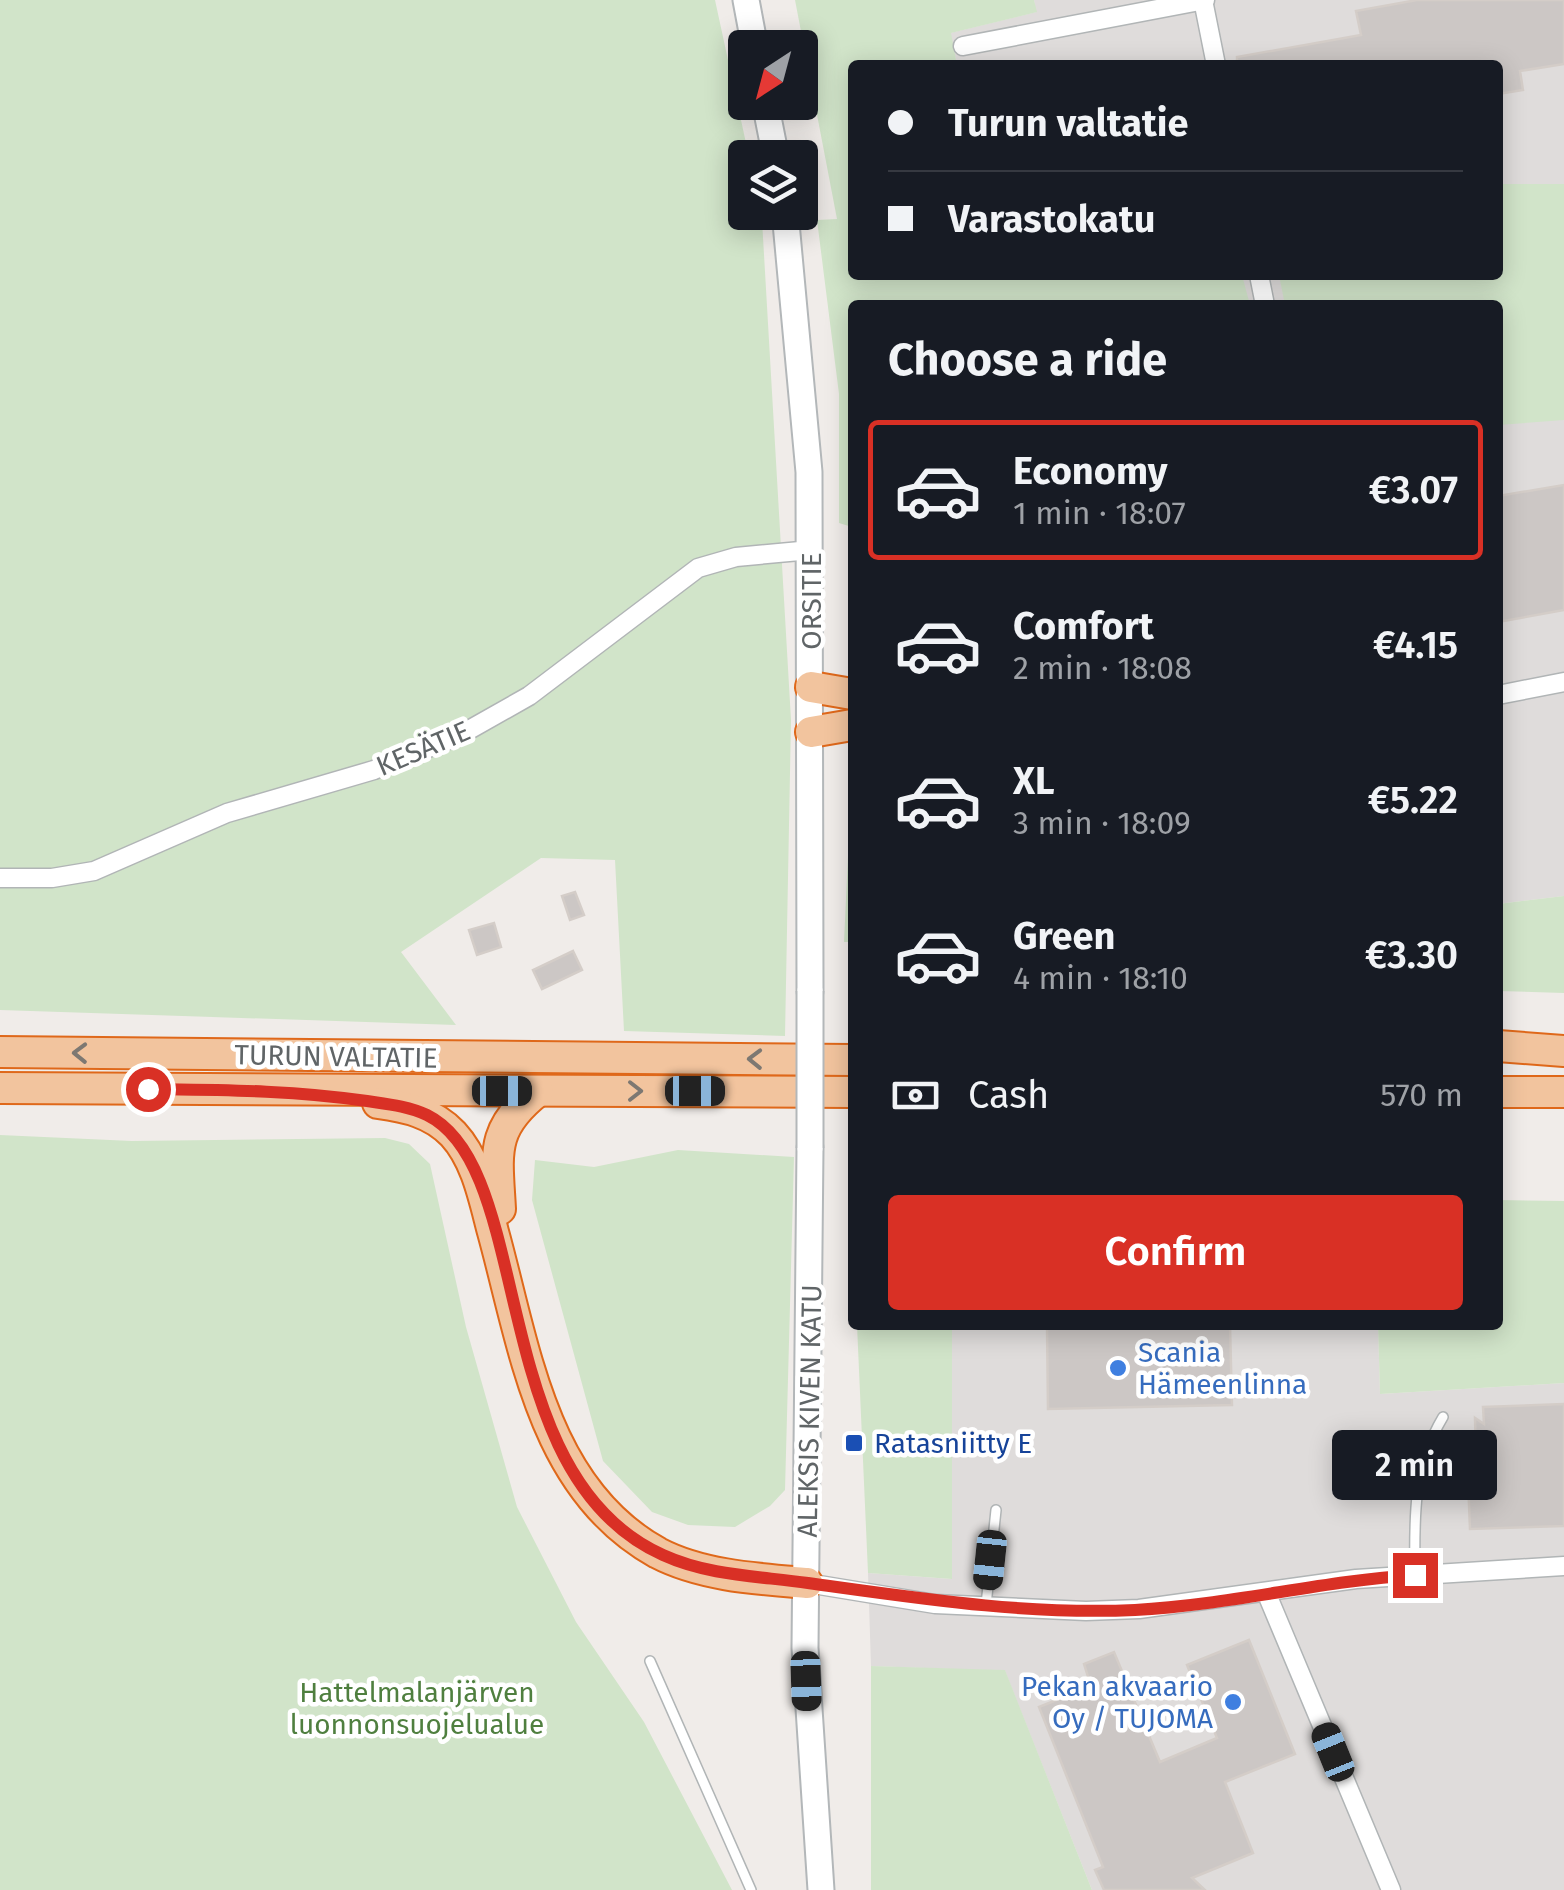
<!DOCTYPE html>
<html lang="en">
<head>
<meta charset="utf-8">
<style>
  :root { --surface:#171b24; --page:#242831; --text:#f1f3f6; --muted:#9ea1a6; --line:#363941; --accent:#d93025 }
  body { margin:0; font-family:"Fira Sans",sans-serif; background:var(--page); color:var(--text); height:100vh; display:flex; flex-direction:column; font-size:38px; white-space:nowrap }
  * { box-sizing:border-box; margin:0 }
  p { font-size:32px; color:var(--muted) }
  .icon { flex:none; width:55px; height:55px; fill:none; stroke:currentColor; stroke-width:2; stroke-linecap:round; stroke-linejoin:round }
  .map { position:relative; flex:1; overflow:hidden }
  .sheet { position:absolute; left:848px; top:300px; width:655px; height:1030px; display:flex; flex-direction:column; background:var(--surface); border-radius:10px; box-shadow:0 5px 25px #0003 }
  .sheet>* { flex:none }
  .hud { position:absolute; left:848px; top:60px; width:655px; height:220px; border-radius:10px; box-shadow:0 5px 25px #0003; display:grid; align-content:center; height:220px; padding:0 40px; background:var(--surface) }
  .needle { width:65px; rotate:216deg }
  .buttons { position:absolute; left:728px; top:30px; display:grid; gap:20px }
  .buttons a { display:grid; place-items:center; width:90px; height:90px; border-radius:10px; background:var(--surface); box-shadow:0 5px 25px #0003; font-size:50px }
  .end { position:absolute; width:45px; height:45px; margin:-22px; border:12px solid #d93025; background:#fff; box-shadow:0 0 0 5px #fff }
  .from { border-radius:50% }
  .bubble { position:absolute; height:70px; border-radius:10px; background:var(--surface); box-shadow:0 5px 25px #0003; font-size:32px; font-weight:600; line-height:70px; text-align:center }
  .car { position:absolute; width:30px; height:60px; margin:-30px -15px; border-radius:12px; box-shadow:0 0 8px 2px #0007; background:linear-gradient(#222 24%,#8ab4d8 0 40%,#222 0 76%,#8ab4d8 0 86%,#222 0) }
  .hud b { display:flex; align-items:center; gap:35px; height:95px; font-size:38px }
  .hud b+b { border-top:2px solid var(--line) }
  .hud i { width:25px; height:25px; background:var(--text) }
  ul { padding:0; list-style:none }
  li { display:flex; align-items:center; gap:30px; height:140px; margin:0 20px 15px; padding:0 20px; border:5px solid transparent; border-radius:10px }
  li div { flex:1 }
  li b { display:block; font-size:38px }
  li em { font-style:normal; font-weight:600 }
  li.current { border-color:var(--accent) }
  li>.icon { width:90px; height:90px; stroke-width:1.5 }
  h2 { padding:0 40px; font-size:45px; line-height:120px }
  .pay { display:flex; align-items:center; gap:25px; height:110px; padding:0 40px; font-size:38px }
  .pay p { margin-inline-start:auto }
  .button { display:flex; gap:20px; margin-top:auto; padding:20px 40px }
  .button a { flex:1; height:115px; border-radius:10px; background:var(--accent); color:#fff; font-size:40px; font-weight:600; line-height:115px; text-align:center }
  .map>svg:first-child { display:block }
  .industrial { fill:#dfdcdb }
  .green { fill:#d1e4c9 }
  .building { fill:#ccc7c5; stroke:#d4cdc8; stroke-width:2.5 }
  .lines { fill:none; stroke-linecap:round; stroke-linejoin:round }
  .lane-casing { stroke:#b1b5b6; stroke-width:12 }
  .street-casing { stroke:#b1b5b6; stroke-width:21 }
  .secondary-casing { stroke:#b3b7b9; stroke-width:29 }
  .highway-casing { stroke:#df681a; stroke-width:34 }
  .lane { stroke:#fff; stroke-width:9 }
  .street { stroke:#fff; stroke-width:18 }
  .secondary { stroke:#fff; stroke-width:25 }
  .highway { stroke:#f2c49e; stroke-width:30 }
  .secondary-bridge-casing { stroke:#b3b7b9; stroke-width:29; stroke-linecap:butt }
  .secondary-bridge { stroke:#fff; stroke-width:25 }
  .oneway { stroke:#7d7872 }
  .route { stroke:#d93025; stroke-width:12 }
  .shop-dot { fill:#3f7fe0; stroke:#fff; stroke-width:4 }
  .transit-dot { fill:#1a4fb4; stroke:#fff; stroke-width:4 }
  .labels { text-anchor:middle; stroke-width:9; stroke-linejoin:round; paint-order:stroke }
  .street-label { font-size:28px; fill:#606567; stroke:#fff }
  .shop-label { font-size:28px; fill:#366cbe; stroke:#fff; text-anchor:start }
  .transit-label { font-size:28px; fill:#164399; stroke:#fff; text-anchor:start }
  .park-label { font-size:28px; fill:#4f7f3f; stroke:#fff }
</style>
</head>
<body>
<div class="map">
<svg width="1564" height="1890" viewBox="0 0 1564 1890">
  <rect width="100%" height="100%" fill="#f0ece9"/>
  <g class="industrial">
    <path d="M1034,0H1564V896L1498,904V305H1017L1008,275H1498V65H957L950,33L1036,12Z"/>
    <path d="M952,1325H1378L1380,1394L1564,1383V1890H1092L1005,1671L871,1666L868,1573L951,1579Z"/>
  </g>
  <g class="green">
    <path d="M0,0H715L749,157L745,158V212L760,213L762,220L791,720L785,1036L624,1031L615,860L541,858L401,952L456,1025L0,1010Z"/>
    <path d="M795,0H1034L1037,12L951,33L957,65H852V275H1242L1250,305H852V527L839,523V394L817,220L837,219Z"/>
    <path d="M1498,184H1564V420L1498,425V305H1285L1279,275H1498Z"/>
    <path d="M852,770V942H844Z"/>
    <path d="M1564,896V993L1498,991V904Z"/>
    <path d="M0,1135L132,1141L385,1138L409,1144L430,1164L466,1327L517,1507L576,1622L644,1722L732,1890H0Z"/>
    <path d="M678,1150L794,1157L785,1490L770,1506L735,1527L688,1525L652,1512L603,1461L532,1200L535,1160L594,1167Z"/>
    <path d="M1498,1200L1564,1201V1383L1380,1394L1378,1325H1498Z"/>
    <path d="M857,1325H952V1579L868,1573Z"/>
    <path d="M871,1666L1005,1670L1092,1890H871Z"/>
  </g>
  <g class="building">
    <path d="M1417,0H1564V64L1520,71L1523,90L1498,94V65H1237V57L1361,35L1356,11Z"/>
    <path d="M1564,485V610L1498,622V496Z"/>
    <path d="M575,892L584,915L570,920L562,896Z"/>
    <path d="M494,923L501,947L477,955L469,930Z"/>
    <path d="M573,951L582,970L542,989L533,970Z"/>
    <path d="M1047,1325H1230L1232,1405L1048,1409Z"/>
    <path d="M1564,1404V1526L1470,1529L1467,1456H1476L1475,1418L1484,1424L1483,1407Z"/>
    <path d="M1249,1640L1295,1754L1225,1782L1253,1853L1192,1878L1205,1890H1104L1095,1870L1103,1867L1039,1707L1091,1686L1084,1664L1114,1652L1160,1762L1217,1738L1187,1665Z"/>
  </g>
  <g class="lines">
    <defs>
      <g id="lane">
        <path d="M1415,1575C1414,1518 1413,1467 1443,1417"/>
        <path d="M986,1605L996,1510"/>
        <path d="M650,1661L751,1890"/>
      </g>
      <g id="street">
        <path d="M1203,0L1216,65"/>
        <path d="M963,46L1205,0"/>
        <path d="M1259,275L1265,305"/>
        <path d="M1498,695L1564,682"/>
        <path d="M0,878H52L94,871L227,813L374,770L460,735L529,696L698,568L736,557L811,550"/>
        <path d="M807,1583L935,1604L1086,1611L1139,1609L1356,1579L1564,1566"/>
        <path d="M1266,1592L1391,1890"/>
      </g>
      <g id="secondary">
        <path d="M746,0L755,48"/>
        <path d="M765,102L776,158"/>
        <path d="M785,212L809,472L810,991"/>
        <path d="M810,1148L805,1648L821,1890"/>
      </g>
      <g id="highway">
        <path d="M811,687L852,694"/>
        <path d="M811,732L852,725"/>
        <path d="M1498,1046L1564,1051"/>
        <path d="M0,1052L852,1060"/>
        <path d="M0,1088L852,1092"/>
        <path d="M1498,1092H1564"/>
        <path d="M378,1103C406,1107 432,1112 453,1134C477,1160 484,1198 493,1232C525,1348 542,1489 658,1553C702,1576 759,1579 807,1583"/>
        <path d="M500,1209C497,1153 490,1129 538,1091"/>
      </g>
    </defs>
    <use href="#lane" class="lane-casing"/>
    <use href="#street" class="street-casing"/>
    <use href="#secondary" class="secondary-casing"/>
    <use href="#highway" class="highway-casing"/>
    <use href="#lane" class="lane"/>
    <use href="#street" class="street"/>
    <use href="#secondary" class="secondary"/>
    <use href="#highway" class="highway"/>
    <defs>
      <path id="secondary-bridge" d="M810,1148V991"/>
    </defs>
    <use href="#secondary-bridge" class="secondary-bridge-casing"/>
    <use href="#secondary-bridge" class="secondary-bridge"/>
  </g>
  <defs><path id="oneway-chevron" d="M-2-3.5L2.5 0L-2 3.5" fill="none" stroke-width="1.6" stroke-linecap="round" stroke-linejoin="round" transform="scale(2.5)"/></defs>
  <g class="oneway">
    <use href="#oneway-chevron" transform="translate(80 1053) rotate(-179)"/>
    <use href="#oneway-chevron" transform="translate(755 1059) rotate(-179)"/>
    <use href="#oneway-chevron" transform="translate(635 1091)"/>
  </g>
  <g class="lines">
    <path class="route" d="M148,1089C222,1090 293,1090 367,1101C387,1104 408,1106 427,1115C537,1169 484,1475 663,1555C709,1576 759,1576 808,1583C917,1598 1025,1615 1135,1610C1229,1605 1321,1581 1415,1575"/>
  </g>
  <g class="shop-dot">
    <circle cx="1118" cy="1368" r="10"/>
    <circle cx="1233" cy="1702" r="10"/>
  </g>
  <rect class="transit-dot" x="844" y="1433" width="20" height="20" rx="5"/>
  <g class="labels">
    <g class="street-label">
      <text transform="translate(811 601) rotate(-90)" y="10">ORSITIE</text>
      <text transform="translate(423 748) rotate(-23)" y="10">KESÄTIE</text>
      <text transform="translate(336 1056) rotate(1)" y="10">TURUN VALTATIE</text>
      <text transform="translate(809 1411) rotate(-89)" y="10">ALEKSIS KIVEN KATU</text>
    </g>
    <g class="shop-label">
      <text x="1138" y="1362">Scania<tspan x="1138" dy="32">Hämeenlinna</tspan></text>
      <text x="1213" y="1696" text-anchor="end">Pekan akvaario<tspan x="1213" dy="32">Oy / TUJOMA</tspan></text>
    </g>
    <g class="transit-label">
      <text x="874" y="1453">Ratasniitty E</text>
    </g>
    <g class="park-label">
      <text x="417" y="1702">Hattelmalanjärven<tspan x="417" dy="32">luonnonsuojelualue</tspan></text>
    </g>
  </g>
</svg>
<div class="buttons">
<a><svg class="needle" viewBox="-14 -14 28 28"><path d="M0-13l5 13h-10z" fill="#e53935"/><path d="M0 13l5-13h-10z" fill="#9ea1a6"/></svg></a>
<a><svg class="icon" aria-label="layers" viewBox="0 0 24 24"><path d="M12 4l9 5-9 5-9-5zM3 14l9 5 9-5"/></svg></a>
</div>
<i class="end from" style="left:148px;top:1089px"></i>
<i class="end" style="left:1415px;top:1575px"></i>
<div class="bubble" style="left:1332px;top:1430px;width:165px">2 min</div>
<i class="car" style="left:502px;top:1091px;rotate:90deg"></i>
<i class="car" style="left:695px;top:1091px;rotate:90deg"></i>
<i class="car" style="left:990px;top:1560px;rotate:186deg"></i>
<i class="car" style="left:806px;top:1681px;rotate:178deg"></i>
<i class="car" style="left:1333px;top:1752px;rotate:338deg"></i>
<div class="hud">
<b><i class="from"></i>Turun valtatie</b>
<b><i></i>Varastokatu</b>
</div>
<section class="sheet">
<h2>Choose a ride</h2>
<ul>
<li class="current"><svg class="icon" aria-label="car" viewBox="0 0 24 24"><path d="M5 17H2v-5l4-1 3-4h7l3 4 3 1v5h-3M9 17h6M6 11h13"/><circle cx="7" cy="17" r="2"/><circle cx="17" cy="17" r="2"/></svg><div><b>Economy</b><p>1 min · 18:07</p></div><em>€3.07</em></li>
<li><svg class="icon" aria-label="car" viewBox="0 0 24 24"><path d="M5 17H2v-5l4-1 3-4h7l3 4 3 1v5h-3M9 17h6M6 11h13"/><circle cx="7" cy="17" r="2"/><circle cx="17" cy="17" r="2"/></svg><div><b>Comfort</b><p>2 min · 18:08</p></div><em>€4.15</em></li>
<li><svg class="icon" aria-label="car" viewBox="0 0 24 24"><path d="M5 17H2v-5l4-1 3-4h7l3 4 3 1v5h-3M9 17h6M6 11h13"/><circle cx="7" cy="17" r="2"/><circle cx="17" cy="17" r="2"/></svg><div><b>XL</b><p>3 min · 18:09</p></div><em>€5.22</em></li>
<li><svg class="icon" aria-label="car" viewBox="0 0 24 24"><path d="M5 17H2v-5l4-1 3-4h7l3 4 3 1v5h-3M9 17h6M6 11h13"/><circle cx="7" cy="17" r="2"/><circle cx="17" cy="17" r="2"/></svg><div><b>Green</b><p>4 min · 18:10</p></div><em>€3.30</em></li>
</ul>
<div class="pay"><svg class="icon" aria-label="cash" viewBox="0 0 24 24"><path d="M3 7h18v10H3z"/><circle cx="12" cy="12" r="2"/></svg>Cash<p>570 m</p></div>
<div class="button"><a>Confirm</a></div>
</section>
</div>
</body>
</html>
